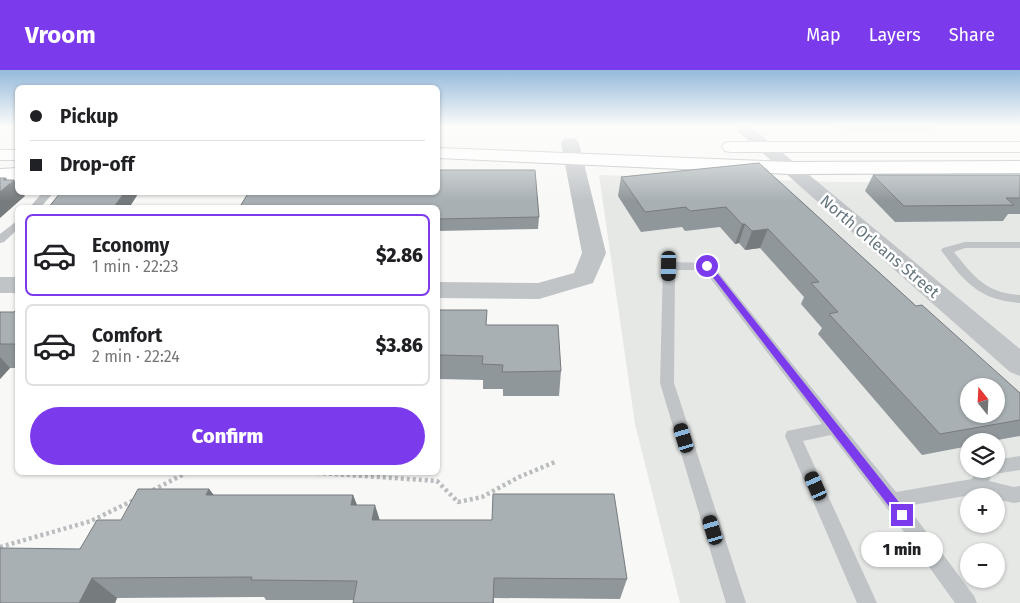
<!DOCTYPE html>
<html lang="en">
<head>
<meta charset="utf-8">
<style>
  :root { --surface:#fff; --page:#f6f6f6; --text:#202124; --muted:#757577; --line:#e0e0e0; --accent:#7c3aed }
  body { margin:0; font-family:"Fira Sans",sans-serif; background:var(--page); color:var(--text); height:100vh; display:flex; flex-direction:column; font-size:19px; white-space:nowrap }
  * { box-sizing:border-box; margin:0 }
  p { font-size:16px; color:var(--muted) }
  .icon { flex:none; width:28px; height:28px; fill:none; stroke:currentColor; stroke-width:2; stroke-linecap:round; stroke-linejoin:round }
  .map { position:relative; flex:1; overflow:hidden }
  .panel { position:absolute; left:15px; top:135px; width:425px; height:270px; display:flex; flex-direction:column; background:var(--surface); border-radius:8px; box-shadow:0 1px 4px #0004 }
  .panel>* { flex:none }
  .top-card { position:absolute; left:15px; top:15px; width:425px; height:110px; border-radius:8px; box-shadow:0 1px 4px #0004; display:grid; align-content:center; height:110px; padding:0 15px; background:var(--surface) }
  .needle { width:32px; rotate:342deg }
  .controls { position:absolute; left:960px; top:308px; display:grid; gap:10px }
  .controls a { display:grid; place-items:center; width:45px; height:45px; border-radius:50%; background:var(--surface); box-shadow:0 1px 4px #0004; font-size:25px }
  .end { position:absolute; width:22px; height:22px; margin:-11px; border:6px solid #7c3aed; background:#fff; box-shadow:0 0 0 2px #fff }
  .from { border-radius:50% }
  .bubble { position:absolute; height:35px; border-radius:18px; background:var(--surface); box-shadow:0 1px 4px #0004; font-size:16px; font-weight:800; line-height:35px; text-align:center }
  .car { position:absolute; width:15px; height:30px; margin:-15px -8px; border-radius:6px; box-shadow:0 0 4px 1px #0007; background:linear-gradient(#222 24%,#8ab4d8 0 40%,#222 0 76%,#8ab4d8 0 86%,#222 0) }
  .top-card b { display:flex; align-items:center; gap:18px; height:48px; font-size:19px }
  .top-card b+b { border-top:1px solid var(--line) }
  .top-card i { width:12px; height:12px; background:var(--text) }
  ul { padding:9px 0 0; list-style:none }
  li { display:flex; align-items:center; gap:15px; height:82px; margin:0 10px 8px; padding:0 5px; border:2px solid var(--line); border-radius:8px }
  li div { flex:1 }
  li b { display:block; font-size:19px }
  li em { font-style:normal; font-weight:800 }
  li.on { border-color:var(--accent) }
  li>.icon { width:45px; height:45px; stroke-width:1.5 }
  .action { display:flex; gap:10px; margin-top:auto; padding:10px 15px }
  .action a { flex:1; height:58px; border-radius:30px; background:var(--accent); color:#fff; font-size:20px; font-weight:800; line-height:58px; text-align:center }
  header { display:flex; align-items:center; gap:30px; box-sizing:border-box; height:70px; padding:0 25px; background:var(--accent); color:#fff }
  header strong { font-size:24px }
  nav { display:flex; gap:28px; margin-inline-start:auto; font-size:18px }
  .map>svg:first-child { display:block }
  .built { fill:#e6e8e6; fill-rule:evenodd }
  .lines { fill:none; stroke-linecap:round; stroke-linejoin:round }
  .secondary-casing { stroke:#b2b8bc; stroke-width:2 }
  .path { stroke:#babdbf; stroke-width:4.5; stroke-dasharray:3 3; stroke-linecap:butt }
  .service { fill:#c0c4c7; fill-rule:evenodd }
  .minor { fill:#c0c4c7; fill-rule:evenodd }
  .secondary { fill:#fff; fill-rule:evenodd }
  .wall { fill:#90979b }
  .shaded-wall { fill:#767b7e }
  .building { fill:#a8b0b4; stroke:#767b7e; fill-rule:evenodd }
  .route { fill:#7c3aed }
  .labels { text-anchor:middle; stroke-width:5; stroke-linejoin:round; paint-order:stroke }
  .street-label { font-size:16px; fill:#66767e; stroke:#fff }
</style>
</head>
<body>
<header>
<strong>Vroom</strong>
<nav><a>Map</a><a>Layers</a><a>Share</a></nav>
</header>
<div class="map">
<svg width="1020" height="533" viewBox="0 0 1020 533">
  <rect width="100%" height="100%" fill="#f8f8f6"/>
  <path class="built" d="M599,105L840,112H1020V533H680L635,354ZM969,316H996V344H969ZM969,371H996V399H969ZM969,426H996V454H969ZM969,481H996V509H969Z"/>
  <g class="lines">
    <defs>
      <g id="secondary">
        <path d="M731,72H1020V82H731L725,81L722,77L725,73Z"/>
        <path d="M438,78L790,92L1020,91V103L790,104L438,88Z"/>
        <rect x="0" y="80" width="18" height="10"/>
        <path d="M18,98V110L0,111V99Z"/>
      </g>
    </defs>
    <use href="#secondary" class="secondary-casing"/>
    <g class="path">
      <path d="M305,402L437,411L458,432L482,427L519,407L555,392"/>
      <path d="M153,420L188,402"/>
      <path d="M0,477L91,451L134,430"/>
    </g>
    <g class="service">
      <path d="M830,56H936L937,57L933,60L877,61L834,59Z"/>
      <path d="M43,122H54L40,138H29Z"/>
      <path d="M18,150V159L4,172L0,173V164Z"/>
      <path d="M965,172H1020V178H965L954,182C974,207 986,223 1020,225V233C979,230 964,212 941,180L943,178Z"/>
      <path d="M669,192L711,193L896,422L972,409L977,399H996V390L1020,386V400L995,404L991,406L989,411L1014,417L1020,416V432L1014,433L996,429V426L977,424L907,436L974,526L977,533H955L886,437L831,365L803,371L877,533H857L785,366L787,361L822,354L704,200H675L674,313L746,533H726L660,313L663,196Z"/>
    </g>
    <g class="minor">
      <path d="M732,56H750L1020,279V306L1010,302Z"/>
      <path d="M570,68L576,69L579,73L606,183L593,213L539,229L438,228V212L538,213L574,203L582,183L561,73L564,69Z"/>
      <rect x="0" y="207" width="18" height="16"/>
    </g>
    <use href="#secondary" class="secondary"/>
  </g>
  <g class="wall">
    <path d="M759,93L916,236L1020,323V366L992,371H969V376L922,385L818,264L822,258L801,234L804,227L760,178L745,180L739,173L735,174L720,157L685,161L682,157L641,162L618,126L621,107Z"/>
    <path d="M873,105H1020V144H1008L1003,151L895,152L865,121Z"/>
    <path d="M438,138L539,147L538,159L438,161Z"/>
    <path d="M18,239V298H10L0,309V242H14Z"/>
    <path d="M438,240L487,255L561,301L559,326H503V319H483V310L438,309Z"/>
    <path d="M209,419L214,425H353L357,435L380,450H492L627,509L620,529L494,528L353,530H266L264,527L117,528L115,533H0L121,450Z"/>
  </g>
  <g class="shaded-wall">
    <path d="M6,108L10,114L14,110L18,115V122H22L25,126L0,148V122L3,110Z"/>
    <path d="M125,122H138V124L129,138H113Z"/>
    <path d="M742,154H745L739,173L735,174Z"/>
    <path d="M768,159L760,178L745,180L752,161Z"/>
    <path d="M0,287L10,298L0,309Z"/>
    <path d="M209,419L225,441L206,425Z"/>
    <path d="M353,425L362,448L351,435Z"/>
    <path d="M375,435L382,457L372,450Z"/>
    <path d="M92,508L117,528L115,533H79Z"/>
    <path d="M494,508V533H493Z"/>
  </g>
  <g class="building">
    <path d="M759,93L916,236L922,235L1020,323V350L940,364L829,244L838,242L811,213L819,212L768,159L752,161L745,154H742L726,137L690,141L686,137L645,142L621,107ZM969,316H996V344H969Z"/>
    <path d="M438,100H535L539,147L438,149V138H239L249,122H438Z"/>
    <path d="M873,105H1020V128H1006L1014,135L904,136Z"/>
    <path d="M0,108H6L3,110H14L0,122Z"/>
    <path d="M61,122H125L113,138H48Z"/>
    <path d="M18,239V274H0V242H14Z"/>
    <path d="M438,240H487L486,255H558L561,301L502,302L503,295L482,294L483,286L438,285Z"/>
    <path d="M138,419H209L206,425H353L351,435H375L372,450H492L493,424H614L627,509L494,508L493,533H353L357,511L251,510L252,507L92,508L79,533H0V478L80,479L97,450H121Z"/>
  </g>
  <linearGradient id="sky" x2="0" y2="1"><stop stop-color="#95badb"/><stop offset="0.43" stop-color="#fcfcfb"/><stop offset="1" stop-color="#fcfcfb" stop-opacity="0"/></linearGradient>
  <rect width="1020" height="131" fill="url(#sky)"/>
  <path class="route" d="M705,194H710L906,441L908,445L906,448H898L705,197Z"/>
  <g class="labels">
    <g class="street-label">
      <text transform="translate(880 176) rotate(40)" y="6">North Orleans Street</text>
    </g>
  </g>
</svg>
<div class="controls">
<a><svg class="needle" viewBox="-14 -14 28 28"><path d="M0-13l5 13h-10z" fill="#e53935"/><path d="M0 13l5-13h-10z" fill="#757577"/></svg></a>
<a><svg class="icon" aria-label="layers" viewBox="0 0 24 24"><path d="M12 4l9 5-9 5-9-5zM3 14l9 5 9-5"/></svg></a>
<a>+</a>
<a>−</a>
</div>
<i class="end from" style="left:707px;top:196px"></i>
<i class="end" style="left:902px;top:445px"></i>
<div class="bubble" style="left:861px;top:462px;width:82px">1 min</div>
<i class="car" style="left:669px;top:196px;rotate:181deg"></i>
<i class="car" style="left:684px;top:368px;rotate:343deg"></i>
<i class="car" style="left:816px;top:416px;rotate:336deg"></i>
<i class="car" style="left:713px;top:460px;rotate:343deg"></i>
<div class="top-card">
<b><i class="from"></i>Pickup</b>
<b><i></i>Drop-off</b>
</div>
<section class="panel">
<ul>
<li class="on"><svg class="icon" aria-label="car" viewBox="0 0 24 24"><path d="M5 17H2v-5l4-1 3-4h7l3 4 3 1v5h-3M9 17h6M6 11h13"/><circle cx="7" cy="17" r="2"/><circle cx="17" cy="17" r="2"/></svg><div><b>Economy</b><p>1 min · 22:23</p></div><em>$2.86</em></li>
<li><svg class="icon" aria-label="car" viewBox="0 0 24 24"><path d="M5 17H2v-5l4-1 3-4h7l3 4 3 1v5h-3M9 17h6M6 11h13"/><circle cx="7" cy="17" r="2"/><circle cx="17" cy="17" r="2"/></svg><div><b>Comfort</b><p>2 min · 22:24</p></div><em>$3.86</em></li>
</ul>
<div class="action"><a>Confirm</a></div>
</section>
</div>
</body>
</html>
